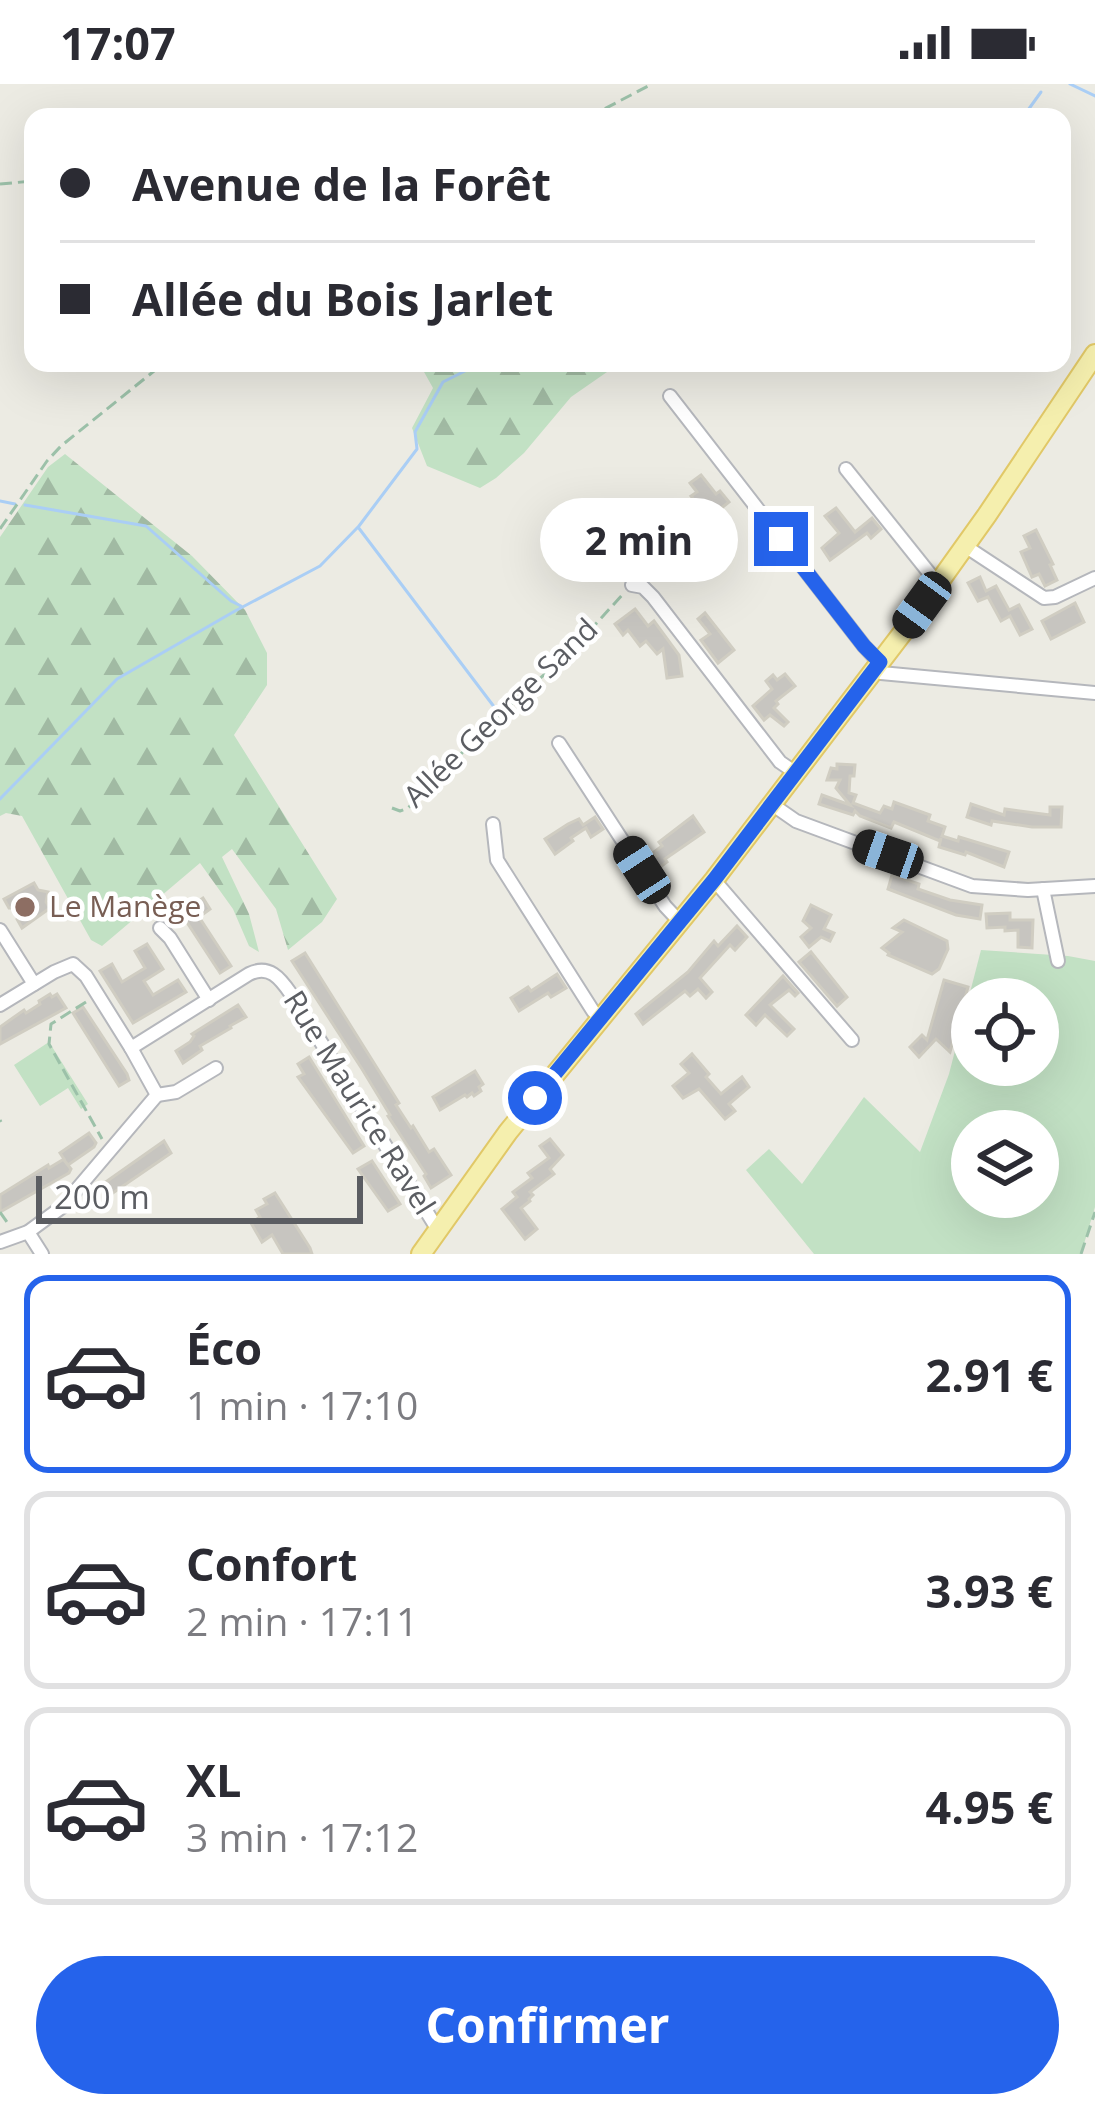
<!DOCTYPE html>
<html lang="fr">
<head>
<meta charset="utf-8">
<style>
  :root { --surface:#fff; --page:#f7f7f7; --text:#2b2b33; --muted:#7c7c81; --line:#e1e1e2; --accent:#2563eb }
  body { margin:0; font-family:"Open Sans",sans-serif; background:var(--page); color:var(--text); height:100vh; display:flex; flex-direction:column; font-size:45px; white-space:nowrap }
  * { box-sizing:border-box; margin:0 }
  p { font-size:39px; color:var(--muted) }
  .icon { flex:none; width:66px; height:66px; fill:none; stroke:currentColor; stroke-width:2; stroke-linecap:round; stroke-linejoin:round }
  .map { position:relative; height:1170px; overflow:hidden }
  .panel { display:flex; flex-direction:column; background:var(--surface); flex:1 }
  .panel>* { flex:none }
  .top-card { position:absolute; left:24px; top:24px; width:1047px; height:264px; border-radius:24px; box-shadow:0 12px 48px #0002; display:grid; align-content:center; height:264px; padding:0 36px; background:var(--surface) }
  .tools { position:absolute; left:951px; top:894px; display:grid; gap:24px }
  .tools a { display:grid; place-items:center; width:108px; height:108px; border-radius:50%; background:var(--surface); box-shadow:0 12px 48px #0002; font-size:60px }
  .scale { position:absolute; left:36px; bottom:30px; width:327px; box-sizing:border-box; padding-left:12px; border:6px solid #5b5d62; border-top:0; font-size:33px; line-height:42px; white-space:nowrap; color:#5b5d62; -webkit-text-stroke:9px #fff; paint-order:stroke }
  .end { position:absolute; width:54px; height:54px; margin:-27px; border:15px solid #2563eb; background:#fff; box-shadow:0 0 0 6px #fff }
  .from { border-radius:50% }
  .bubble { position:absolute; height:84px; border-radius:42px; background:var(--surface); box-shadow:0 12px 48px #0002; font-size:39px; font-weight:700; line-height:84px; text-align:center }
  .car { position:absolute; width:36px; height:72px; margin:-36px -18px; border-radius:15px; box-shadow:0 0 9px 3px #0007; background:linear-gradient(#222 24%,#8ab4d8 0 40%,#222 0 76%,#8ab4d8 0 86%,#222 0) }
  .top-card b { display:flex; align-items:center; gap:42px; height:114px; font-size:45px }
  .top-card b+b { border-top:3px solid var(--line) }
  .top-card i { width:30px; height:30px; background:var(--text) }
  ul { padding:21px 0 0; list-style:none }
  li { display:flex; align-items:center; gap:36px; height:198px; margin:0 24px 18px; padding:0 12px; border:6px solid var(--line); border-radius:24px }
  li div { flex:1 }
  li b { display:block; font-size:45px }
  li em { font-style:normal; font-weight:700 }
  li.current { border-color:var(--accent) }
  li>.icon { width:108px; height:108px; stroke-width:1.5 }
  .action { display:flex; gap:24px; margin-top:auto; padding:24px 36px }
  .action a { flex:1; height:138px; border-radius:72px; background:var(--accent); color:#fff; font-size:48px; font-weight:700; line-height:138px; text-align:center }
  .status { display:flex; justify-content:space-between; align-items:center; height:84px; padding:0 60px; background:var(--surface); direction:ltr }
  .status svg { height:33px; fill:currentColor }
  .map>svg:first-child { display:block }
  .grass { fill:#c2e1c4; fill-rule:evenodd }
  .forest { fill:url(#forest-firs) }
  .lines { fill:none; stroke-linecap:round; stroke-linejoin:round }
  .stream { stroke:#aacef5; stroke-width:3 }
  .building { fill:#c7c5c0; stroke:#d0cdc2; stroke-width:3 }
  .minor-casing { stroke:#b5b7bc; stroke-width:16 }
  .primary-casing { stroke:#e1c867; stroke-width:22 }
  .path { stroke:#9cc1a9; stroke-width:3; stroke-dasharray:12 6; stroke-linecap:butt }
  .minor { stroke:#fff; stroke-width:12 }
  .primary { stroke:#f5efae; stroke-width:18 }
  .route { stroke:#2563eb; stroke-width:15 }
  .education-dot { fill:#8d6e63; stroke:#fff; stroke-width:4.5 }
  .labels { text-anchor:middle; stroke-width:9; stroke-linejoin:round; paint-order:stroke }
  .street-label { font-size:30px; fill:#5b5d62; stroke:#fff }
  .education-label { font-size:30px; fill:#785e54; stroke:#fff; text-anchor:start }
</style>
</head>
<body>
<div class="status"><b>17:07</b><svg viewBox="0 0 49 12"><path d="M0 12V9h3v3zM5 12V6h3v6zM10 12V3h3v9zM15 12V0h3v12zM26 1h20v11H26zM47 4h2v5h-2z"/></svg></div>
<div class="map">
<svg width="1095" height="1170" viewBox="0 0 1095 1170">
  <defs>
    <pattern id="forest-firs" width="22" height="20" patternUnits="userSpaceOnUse" patternTransform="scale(3)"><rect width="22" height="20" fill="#c2e1c4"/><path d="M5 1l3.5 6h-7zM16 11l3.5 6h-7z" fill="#a1baa3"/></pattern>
  </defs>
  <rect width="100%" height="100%" fill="#ecebe3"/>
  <g class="grass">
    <path d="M981,866L1068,872L1095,877V1123L1081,1170H814L746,1086L769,1065L802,1100L864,1013L920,1068L949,990ZM972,915H1038V981H972ZM972,1047H1038V1113H972Z"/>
    <path d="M49,958L88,1020L81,1025L68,1004L40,1022L14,981Z"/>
  </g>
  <g class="forest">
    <path d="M419,279H620L571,313L524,369L496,394L480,404L427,382L412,344L433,304Z"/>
    <path d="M65,370L192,472L245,526L267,569V601L234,651L337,815L322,838L288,866L276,825L232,765L222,773L249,830L259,868L249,862L233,825L200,779L102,862L91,856L22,732L6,729L0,732V453L48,383Z"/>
  </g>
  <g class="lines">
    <g class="stream">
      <path d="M1070,0L1095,12"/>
      <path d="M1023,33L1041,8"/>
      <path d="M0,417L15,420"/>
      <path d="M25,421L146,442L231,517L241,522"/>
      <path d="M359,442L417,365L415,348L443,298L481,279"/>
      <path d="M0,715L117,595L235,527L320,482L358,443L495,624"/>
    </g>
  </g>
  <g class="building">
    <path d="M701,391L716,410L720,407L729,418L709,434L691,412L697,408L690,399Z"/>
    <path d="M836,424L855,448L872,434L881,445L871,454L867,449L830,476L822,464L839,449L825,432Z"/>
    <path d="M1036,446L1053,480L1050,481L1057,496L1045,502L1039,490L1032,493L1021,468L1030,464L1024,452Z"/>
    <path d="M980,493L986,507L996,502L1009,526L1019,521L1032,545L1020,551L1010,532L1001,537L988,513L978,517L968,499Z"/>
    <path d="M1075,519L1084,538L1051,555L1042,537Z"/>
    <path d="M635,525L648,542L654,537L679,571L682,592L667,594L663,565L657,570L646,557L640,562L628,546L623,551L615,540Z"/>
    <path d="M705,529L734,566L718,579L701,556L710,550L698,535Z"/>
    <path d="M785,590L795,602L776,617L778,620L774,624L788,638L784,642L770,631L764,636L753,622L772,605L766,597L773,591L777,596Z"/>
    <path d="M837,680L855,681L854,692H850L849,709L856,711L853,719L880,729L884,722L892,725L894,718L930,731L928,737L945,743L942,752L958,757L959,753L1009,768L1004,783L966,768L965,771L939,763L941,754L940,757L894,738L891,744L860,732L855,727L853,731L819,720L822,711L850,721L836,704L840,696H827L831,684L837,685Z"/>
    <path d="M971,720L1004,731L1005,725L1050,731V723H1062L1061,743H1032L992,737L991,741L967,733Z"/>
    <path d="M693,732L704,748L665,775L667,778L655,787L649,778L657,772L654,768L662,762L659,758Z"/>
    <path d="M595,733L603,745L591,753L586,744L571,754L573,757L555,770L545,755L568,740L579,735L583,741Z"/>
    <path d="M892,791L919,800L918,805L950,816L982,821L980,835L956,831L888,805Z"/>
    <path d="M34,799L38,806L48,808L46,818L50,824L22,844L17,835L24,824H9L4,815Z"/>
    <path d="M203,814L210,825L199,833L231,882L220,889L177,823L184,819L188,824Z"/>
    <path d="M811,821L831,831L824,845L834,849L830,857L821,853L809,863L801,853L811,844L803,837Z"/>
    <path d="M1010,829V836H1033L1032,864L1018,863V846L1005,847V843L987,844L986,830Z"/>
    <path d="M904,836L947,857L948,865L939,885L932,890L888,871L889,869L882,864L902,848L893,844Z"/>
    <path d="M737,842L747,853L735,866L730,861L700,894L712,908L706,914L698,905L690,912L685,907L643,940L636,930L688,888L714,857L718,862Z"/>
    <path d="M147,860L163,885L144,897L153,911L178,896L186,908L133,939L100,887L112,880L122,898L145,884L135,867Z"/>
    <path d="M811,868L847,913L837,922L799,878Z"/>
    <path d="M305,869L399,1019L396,1021L411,1044L413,1042L429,1068L434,1065L451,1091L431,1104L424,1092L426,1090L388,1032L390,1031L362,985L292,877Z"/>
    <path d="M557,890L566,904L551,913L548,909L519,927L511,914L528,903L531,907Z"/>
    <path d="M783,892L798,909L795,912L789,906L770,921L794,945L787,952L765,931L756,941L746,931Z"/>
    <path d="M944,896L968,903L950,968L936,955L919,973L910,963L922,951L927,956Z"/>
    <path d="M50,910L52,913L57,910L66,924L0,960V943L24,926L26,929L40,920L39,917Z"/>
    <path d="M238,921L246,933L230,942L231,944L200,962L202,966L183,979L176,967L190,958L194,952L192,950Z"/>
    <path d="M83,923L127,990L129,996L119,1002L73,929Z"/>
    <path d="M692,970L709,990L706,993L721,1010L742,993L749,1003L729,1020L735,1027L725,1035L699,1005L683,1014L673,1002L689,989L681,980Z"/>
    <path d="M309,973L364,1062L353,1069L298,993L304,990L298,980Z"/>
    <path d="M475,987L483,1000L479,1003L481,1007L474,1012L472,1009L467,1013L465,1011L440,1026L433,1013Z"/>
    <path d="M89,1049L96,1059L94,1063L68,1081L64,1076L71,1085L69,1089L0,1128V1111L48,1081L49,1084L64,1075L60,1069Z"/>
    <path d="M550,1055L563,1071L550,1085L554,1090L530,1108L533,1111L529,1115L530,1117L521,1124L537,1145L525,1155L502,1125L517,1113L513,1108L532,1094L528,1089L549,1074L540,1062Z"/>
    <path d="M164,1057L171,1069L110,1111L103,1100Z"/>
    <path d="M372,1077L400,1120L388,1127L358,1085Z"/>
    <path d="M275,1109L310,1164L312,1170H283L272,1151L262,1158L251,1139L260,1133L256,1126L267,1120L264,1115Z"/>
  </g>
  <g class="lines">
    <defs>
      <g id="minor">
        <path d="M670,312L864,562L879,578"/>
        <path d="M846,385L938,500"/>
        <path d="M965,462L1044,514L1055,513L1095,494"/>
        <path d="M632,501L643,503L653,513L780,678L796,689"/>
        <path d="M875,584L881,589L1095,609"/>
        <path d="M559,659L665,822L679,837"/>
        <path d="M773,721L796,737L972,802L1028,806L1095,802"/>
        <path d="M493,740L497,776L593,927L600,934"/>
        <path d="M714,796L852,956"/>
        <path d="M1043,805L1058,877"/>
        <path d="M160,844L170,854L209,916"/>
        <path d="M0,846L34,900"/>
        <path d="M0,921L54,888L73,880L86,892L131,964L249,890C269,880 280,894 291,910L438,1146"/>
        <path d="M157,1011L176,1008L216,984"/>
        <path d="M28,1148L42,1170"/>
        <path d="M0,1158L28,1148L62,1123L157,1011L131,964"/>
      </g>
      <path id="primary" d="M421,1170L508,1048L714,796L907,543L987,431L1095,270"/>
    </defs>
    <use href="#minor" class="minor-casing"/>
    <use href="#primary" class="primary-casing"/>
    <g class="path">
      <path d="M589,33L652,0"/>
      <path d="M0,100L33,97"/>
      <path d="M0,445L47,377L61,362L164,279"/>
      <path d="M392,724L400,727L408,724L501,629L572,566L624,509"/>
      <path d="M86,918L51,940L49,960L102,1055"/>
      <path d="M0,1036L1,1038"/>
      <path d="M0,1128L9,1141"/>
      <path d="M1081,1170L1095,1128"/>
    </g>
    <use href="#minor" class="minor"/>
    <use href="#primary" class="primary"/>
  </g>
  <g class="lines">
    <path class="route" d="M535,1014L714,796L880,578L864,562L781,455"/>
  </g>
  <circle class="education-dot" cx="25" cy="823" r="12"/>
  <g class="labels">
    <g class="street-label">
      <text transform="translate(501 629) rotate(-44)" y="10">Allée George Sand</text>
      <text transform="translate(359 1019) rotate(58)" y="10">Rue Maurice Ravel</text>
    </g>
    <g class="education-label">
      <text x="49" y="833">Le Manège</text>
    </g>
  </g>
</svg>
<div class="tools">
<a><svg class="icon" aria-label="locate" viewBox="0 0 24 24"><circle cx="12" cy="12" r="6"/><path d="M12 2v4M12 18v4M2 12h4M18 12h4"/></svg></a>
<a><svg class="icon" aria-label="layers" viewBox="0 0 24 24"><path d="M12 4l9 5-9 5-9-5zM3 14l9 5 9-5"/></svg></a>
</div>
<div class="scale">200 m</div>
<i class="end from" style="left:535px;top:1014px"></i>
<i class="end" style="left:781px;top:455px"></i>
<div class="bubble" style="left:540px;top:414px;width:198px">2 min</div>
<i class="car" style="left:922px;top:521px;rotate:216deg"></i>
<i class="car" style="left:888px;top:770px;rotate:289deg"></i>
<i class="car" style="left:642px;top:786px;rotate:327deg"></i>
<div class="top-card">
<b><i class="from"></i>Avenue de la Forêt</b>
<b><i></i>Allée du Bois Jarlet</b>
</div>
</div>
<section class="panel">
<ul>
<li class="current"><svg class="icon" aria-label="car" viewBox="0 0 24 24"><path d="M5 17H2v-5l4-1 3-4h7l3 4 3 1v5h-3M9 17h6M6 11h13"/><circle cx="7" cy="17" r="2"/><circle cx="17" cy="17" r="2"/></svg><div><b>Éco</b><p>1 min · 17:10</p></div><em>2.91 €</em></li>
<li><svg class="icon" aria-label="car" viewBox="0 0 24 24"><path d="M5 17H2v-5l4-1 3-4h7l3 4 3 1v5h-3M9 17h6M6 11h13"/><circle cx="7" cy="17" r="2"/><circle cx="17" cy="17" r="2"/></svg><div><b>Confort</b><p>2 min · 17:11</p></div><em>3.93 €</em></li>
<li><svg class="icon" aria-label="car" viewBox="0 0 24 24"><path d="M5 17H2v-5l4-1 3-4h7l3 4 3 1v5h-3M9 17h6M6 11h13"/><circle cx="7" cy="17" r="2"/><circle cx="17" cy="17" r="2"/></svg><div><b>XL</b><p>3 min · 17:12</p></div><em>4.95 €</em></li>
</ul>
<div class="action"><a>Confirmer</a></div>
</section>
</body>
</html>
